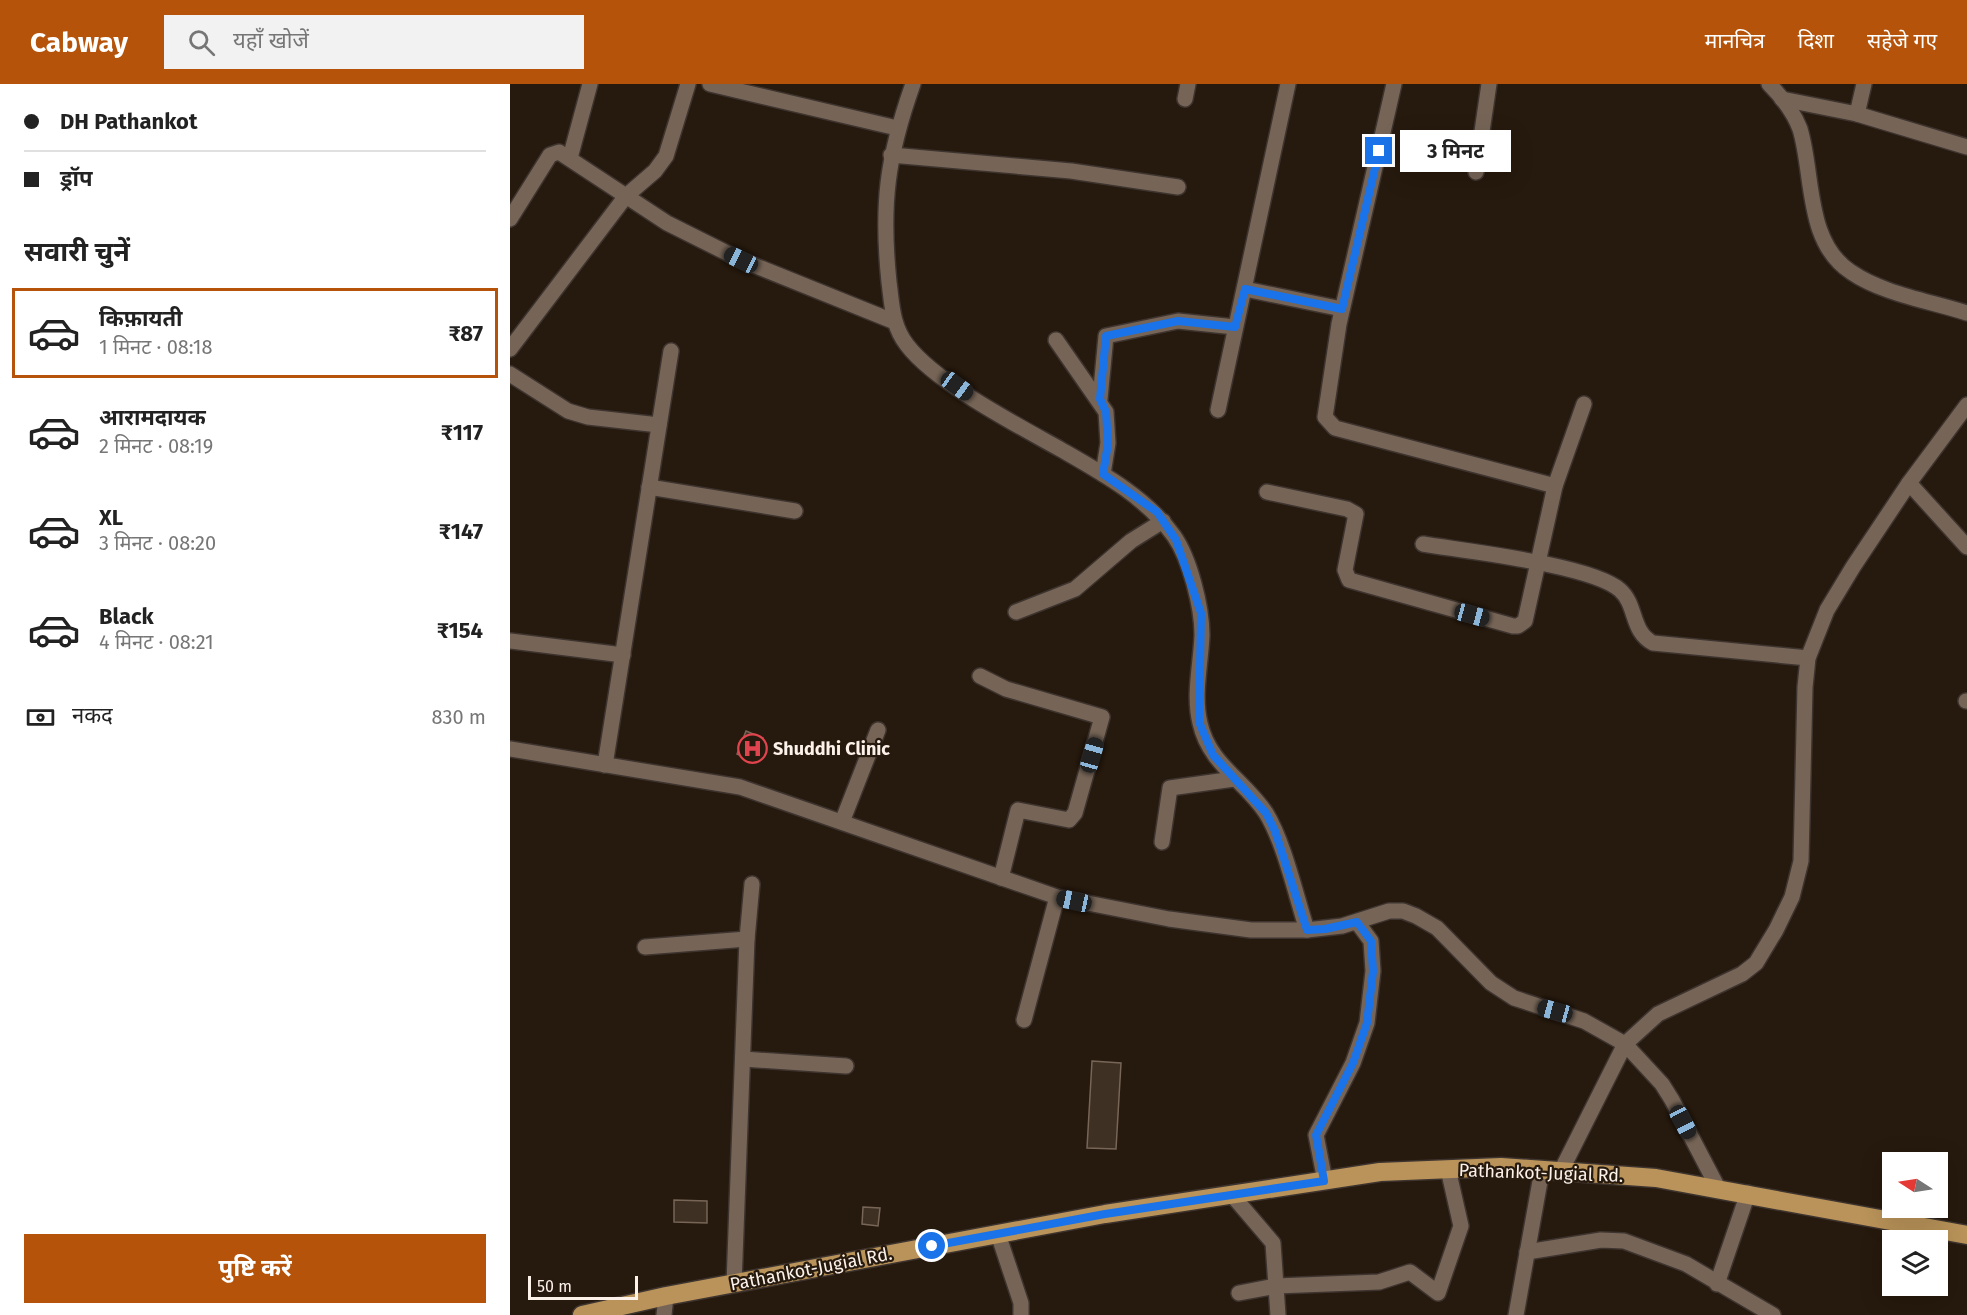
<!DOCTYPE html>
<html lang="hi">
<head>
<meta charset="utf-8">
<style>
  :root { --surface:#fff; --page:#f2f2f2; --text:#222; --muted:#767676; --line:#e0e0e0; --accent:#b45309 }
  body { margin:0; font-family:"Fira Sans","Noto Sans Devanagari",sans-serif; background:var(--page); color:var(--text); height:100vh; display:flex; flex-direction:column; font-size:22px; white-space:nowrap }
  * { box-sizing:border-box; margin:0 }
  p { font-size:20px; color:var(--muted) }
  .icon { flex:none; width:33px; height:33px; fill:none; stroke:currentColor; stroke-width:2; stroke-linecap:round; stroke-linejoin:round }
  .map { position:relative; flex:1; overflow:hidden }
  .side { display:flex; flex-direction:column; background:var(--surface); width:510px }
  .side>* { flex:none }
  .hud { display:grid; align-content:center; height:132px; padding:0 24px; background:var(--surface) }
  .needle { width:39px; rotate:282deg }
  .fabs { position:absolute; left:1372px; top:1068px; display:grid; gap:12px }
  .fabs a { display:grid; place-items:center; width:66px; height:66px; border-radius:0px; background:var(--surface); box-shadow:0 6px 24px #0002; font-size:30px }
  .scale { position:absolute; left:18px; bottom:15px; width:110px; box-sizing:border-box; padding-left:6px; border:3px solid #fcf2ea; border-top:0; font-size:16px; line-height:21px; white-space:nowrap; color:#fcf2ea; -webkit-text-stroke:4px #26190d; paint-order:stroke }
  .end { position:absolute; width:27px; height:27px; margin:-14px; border:8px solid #1a73e8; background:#fff; box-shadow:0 0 0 3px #fff }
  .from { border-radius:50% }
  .bubble { position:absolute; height:42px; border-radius:0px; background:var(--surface); box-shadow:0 6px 24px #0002; font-size:20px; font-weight:700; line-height:42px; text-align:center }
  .car { position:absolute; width:18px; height:36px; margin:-18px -9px; border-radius:8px; box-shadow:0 0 4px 2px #0007; background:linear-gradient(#222 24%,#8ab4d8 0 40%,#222 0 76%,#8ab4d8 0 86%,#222 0) }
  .hud b { display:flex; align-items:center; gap:21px; height:57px; font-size:22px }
  .hud b+b { border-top:2px solid var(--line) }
  .hud i { width:15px; height:15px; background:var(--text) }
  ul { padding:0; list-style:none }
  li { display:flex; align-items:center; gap:18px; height:90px; margin:0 12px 9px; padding:0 12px; border:3px solid transparent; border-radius:0px }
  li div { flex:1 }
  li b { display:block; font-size:22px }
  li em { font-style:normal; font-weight:700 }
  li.current { border-color:var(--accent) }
  li>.icon { width:54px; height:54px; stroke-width:1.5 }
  h2 { padding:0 24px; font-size:27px; line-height:72px }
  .pay { display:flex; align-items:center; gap:15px; height:66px; padding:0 24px; font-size:22px }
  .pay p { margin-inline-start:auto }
  .cta { display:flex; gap:12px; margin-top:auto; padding:12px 24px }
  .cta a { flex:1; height:69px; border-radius:0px; background:var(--accent); color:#fff; font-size:24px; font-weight:700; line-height:69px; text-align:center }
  header { display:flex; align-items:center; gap:36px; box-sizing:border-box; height:84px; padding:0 30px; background:var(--accent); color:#fff }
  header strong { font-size:28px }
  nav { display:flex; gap:33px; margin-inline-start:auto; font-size:21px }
  .search { width:420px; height:54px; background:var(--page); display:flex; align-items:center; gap:15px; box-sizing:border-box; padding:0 21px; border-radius:0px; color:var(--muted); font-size:22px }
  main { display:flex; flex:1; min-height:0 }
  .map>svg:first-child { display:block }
  .building { fill:#3e3023; stroke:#776658; stroke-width:1.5 }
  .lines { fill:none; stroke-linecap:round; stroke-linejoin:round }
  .minor-casing { stroke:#3e342f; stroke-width:18 }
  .major-casing { stroke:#3e342f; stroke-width:21 }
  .minor { stroke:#766557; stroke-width:15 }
  .major { stroke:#b99359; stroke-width:18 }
  .route { stroke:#1a73e8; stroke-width:8 }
  .labels { text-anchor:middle; stroke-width:4.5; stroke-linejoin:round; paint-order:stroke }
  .poi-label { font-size:18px; font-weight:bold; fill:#fcf2ea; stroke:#26190d; text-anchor:start }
  .street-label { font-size:18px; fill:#fcf2ea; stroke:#26190d }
</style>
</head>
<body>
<header>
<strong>Cabway</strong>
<div class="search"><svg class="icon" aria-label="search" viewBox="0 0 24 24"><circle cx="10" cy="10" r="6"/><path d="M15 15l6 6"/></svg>यहाँ खोजें</div>
<nav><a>मानचित्र</a><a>दिशा</a><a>सहेजे गए</a></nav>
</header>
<main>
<section class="side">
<div class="hud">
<b><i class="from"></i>DH Pathankot</b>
<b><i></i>ड्रॉप</b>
</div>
<h2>सवारी चुनें</h2>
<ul>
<li class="current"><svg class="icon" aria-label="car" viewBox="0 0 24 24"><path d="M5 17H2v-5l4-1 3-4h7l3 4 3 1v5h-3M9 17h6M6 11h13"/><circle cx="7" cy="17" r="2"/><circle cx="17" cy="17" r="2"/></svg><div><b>किफ़ायती</b><p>1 मिनट · 08:18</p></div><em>₹87</em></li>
<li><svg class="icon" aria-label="car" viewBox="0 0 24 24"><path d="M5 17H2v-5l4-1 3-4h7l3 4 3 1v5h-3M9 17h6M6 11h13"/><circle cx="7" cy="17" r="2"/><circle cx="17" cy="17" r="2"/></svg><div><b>आरामदायक</b><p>2 मिनट · 08:19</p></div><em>₹117</em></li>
<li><svg class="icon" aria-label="car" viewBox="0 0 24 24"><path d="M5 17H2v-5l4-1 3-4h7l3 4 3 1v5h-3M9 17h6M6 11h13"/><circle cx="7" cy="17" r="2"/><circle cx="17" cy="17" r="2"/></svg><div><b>XL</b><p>3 मिनट · 08:20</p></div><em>₹147</em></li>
<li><svg class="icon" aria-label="car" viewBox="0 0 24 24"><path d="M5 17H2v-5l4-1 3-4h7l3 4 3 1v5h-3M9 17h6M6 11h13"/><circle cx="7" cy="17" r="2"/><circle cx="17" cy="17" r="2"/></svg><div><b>Black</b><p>4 मिनट · 08:21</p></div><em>₹154</em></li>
</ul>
<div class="pay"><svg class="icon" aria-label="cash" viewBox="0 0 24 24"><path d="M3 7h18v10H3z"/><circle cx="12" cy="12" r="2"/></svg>नकद<p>830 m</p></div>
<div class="cta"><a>पुष्टि करें</a></div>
</section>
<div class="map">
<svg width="1457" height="1231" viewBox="0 0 1457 1231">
  <rect width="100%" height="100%" fill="#26190d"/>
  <g class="building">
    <path d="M236,647L253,654L243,677L227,670Z"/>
    <path d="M582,977L611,979L606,1065L577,1064Z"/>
    <path d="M164,1116L197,1117V1139L164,1138Z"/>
    <path d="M353,1123L370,1124L368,1142L352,1140Z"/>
  </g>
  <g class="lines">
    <defs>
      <g id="minor">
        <path d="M200,0L387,44"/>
        <path d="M403,0C377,73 371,121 379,198C382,220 382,242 397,261C426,299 507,341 550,365C592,389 636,413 664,452C680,475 692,523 692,551C691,579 683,611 690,639C699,680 734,696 756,729C774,758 786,812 797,846"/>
        <path d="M1259,0C1271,12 1284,29 1290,45C1304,91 1295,158 1341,188C1373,210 1420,217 1457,229"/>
        <path d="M675,15L678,0"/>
        <path d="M1272,15L1347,30L1457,63"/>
        <path d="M1347,30L1354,0"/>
        <path d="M381,71L561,87L668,103"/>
        <path d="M60,74L80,0"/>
        <path d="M966,88L979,0"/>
        <path d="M0,135L40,71L49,68L157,139L231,176L385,238"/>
        <path d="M735,205L832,225"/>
        <path d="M546,256L596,328L598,359L593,390"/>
        <path d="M0,265L116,112L145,87L156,72L178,0"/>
        <path d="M0,290L58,327L78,333L149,341"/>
        <path d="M590,315L596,252L668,237L725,243"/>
        <path d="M708,326L778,0"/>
        <path d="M1399,399L1457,463"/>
        <path d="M1045,402L1074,320"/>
        <path d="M139,403L285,427"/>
        <path d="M757,408L837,425L846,430L835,486L839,496L1003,542H1008L1015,537L1045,402L825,344L815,333L829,240L884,0"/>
        <path d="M913,460C955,467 1082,481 1110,506C1127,521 1121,548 1143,559L1298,574"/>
        <path d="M506,528L565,505L621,457L653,437"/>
        <path d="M0,557L113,571"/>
        <path d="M470,592L496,605L592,633L565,729L559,736L508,726L491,794"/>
        <path d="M1456,617H1457"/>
        <path d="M0,665L230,703L547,813L659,835L741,846H797L832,842L879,827H893L906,832L927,844L981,899L1004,914L1074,937L1115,960L1152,1000L1162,1016L1208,1104"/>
        <path d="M95,681L161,267"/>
        <path d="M332,738L368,646"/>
        <path d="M652,758L660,704L724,695"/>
        <path d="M135,863L237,855"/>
        <path d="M514,936L547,813"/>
        <path d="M233,975L336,982"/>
        <path d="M1051,1087L1115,960L1148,930L1232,890L1246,879L1266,846L1282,813L1291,777L1295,603L1298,574L1317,526L1343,483L1399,399L1457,321"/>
        <path d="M815,1097L806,1051L843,979L857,939L863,887L861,857L847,838"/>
        <path d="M722,1111L763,1159L768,1231"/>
        <path d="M488,1150L511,1219V1231"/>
        <path d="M1017,1168L1091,1156L1114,1157L1176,1180L1263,1231"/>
        <path d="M224,1200L237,855L242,800"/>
        <path d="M1207,1200L1238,1109"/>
        <path d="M729,1209L766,1202L869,1198L900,1188L928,1209L951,1142L938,1085"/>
        <path d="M154,1231L156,1212"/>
        <path d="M1006,1231L1032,1086"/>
      </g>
      <path id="major" d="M72,1231L156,1212L595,1130L870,1088L991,1083L1146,1094L1457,1151"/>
    </defs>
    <use href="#minor" class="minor-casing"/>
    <use href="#major" class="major-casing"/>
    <use href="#minor" class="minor"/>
    <use href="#major" class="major"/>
  </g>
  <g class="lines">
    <path class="route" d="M422,1162L595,1130L814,1097L806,1051L843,979L857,939L863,887L861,857L847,838L815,845L797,846L765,747L756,729L703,671L689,638L691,529L666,456L647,428L593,390L598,360L596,328L590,315L596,252L668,237L725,243L735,205L832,225L869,67"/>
  </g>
  <defs>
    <symbol id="hospital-ring" viewBox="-11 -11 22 22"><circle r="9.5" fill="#26190d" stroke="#e0444e" stroke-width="1.5"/><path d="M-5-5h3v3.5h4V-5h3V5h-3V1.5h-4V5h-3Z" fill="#e0444e"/></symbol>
  </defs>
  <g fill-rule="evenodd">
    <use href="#hospital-ring" x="226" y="648" width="33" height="33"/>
  </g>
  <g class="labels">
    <g class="poi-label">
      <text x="263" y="671">Shuddhi Clinic</text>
    </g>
    <g class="street-label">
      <text transform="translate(1031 1089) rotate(2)" y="6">Pathankot-Jugial Rd.</text>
      <text transform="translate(301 1185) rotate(-11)" y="6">Pathankot-Jugial Rd.</text>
    </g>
  </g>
</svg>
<div class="fabs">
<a><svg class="needle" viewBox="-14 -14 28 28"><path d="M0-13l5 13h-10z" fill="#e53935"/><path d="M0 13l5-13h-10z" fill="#767676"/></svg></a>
<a><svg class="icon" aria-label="layers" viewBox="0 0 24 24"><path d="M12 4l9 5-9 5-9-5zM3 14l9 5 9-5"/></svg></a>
</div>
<div class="scale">50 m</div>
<i class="end from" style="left:422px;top:1162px"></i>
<i class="end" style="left:869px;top:67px"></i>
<div class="bubble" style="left:890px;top:46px;width:111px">3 मिनट</div>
<i class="car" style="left:231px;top:176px;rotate:296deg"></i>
<i class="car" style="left:447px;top:302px;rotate:126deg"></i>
<i class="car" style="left:962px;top:531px;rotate:105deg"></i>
<i class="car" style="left:582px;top:671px;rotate:16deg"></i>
<i class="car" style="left:564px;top:817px;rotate:282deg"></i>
<i class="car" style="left:1045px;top:927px;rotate:285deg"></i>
<i class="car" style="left:1173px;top:1038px;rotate:152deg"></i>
</div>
</main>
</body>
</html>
